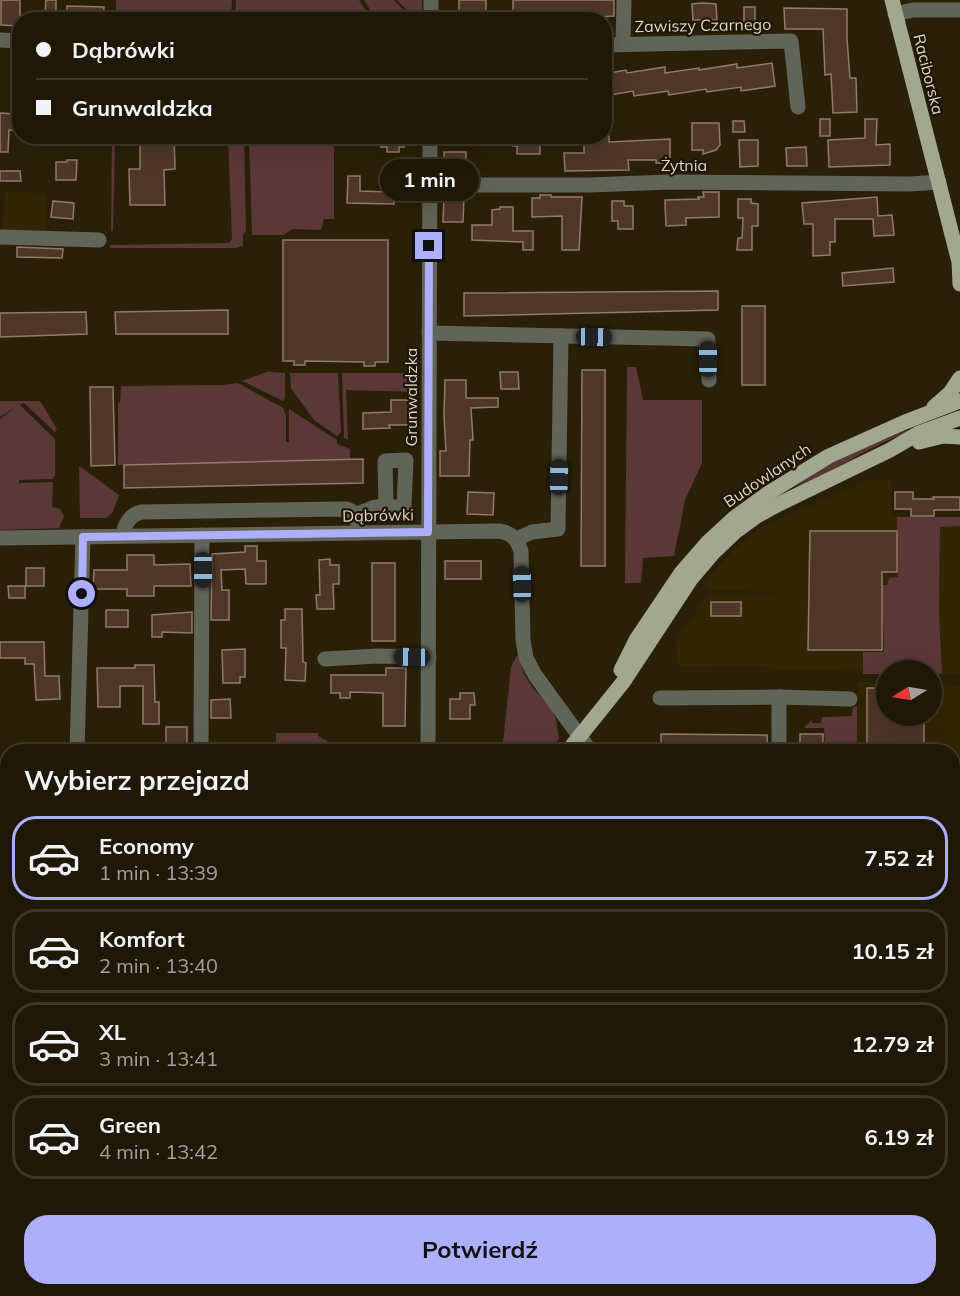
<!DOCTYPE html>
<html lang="pl">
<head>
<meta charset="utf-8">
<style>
  :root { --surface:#201806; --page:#2d2514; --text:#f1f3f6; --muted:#a2a09b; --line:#3d3728; --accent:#adaffb }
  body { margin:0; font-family:Mulish,sans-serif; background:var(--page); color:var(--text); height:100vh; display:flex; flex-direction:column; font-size:22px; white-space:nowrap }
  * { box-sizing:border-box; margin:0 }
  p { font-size:20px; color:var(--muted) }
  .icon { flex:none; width:33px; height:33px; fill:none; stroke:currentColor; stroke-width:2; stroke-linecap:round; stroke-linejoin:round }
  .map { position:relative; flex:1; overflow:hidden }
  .details { position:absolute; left:0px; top:744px; width:960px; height:552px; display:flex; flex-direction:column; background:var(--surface); border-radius:24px 24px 0 0; box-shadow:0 6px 24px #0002,0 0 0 2px var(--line) }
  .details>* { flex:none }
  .top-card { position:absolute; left:12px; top:12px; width:600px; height:132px; border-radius:24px; box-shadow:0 6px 24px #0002,0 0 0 2px var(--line); display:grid; align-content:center; height:132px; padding:0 24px; background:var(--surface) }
  .needle { width:39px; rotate:259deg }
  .controls { position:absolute; left:876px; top:660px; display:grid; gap:12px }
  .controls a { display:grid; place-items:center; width:66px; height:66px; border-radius:50%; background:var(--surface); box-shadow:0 6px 24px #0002,0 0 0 2px var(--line); font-size:30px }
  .end { position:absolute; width:27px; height:27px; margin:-14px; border:8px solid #adaffb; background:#111; box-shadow:0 0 0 3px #111 }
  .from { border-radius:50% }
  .bubble { position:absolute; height:42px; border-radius:21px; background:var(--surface); box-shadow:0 6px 24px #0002,0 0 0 2px var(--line); font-size:20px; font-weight:700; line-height:42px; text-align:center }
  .car { position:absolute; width:18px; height:36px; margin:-18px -9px; border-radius:8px; box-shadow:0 0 4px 2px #0007; background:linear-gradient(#222 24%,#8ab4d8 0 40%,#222 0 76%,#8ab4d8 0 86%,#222 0) }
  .top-card b { display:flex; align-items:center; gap:21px; height:57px; font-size:22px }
  .top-card b+b { border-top:2px solid var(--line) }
  .top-card i { width:15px; height:15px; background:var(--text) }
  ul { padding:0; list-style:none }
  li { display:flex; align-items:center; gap:18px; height:84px; margin:0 12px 9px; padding:0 12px; border:3px solid var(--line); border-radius:24px }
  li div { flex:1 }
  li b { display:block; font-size:22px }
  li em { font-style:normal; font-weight:700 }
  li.on { border-color:var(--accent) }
  li>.icon { width:54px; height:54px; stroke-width:1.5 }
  h2 { padding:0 24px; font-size:27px; line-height:72px }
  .action { display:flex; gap:12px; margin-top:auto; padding:12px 24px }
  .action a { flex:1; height:69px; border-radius:24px; background:var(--accent); color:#111; font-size:24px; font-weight:700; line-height:69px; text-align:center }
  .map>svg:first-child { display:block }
  .built { fill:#322504 }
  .green { fill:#5a3837 }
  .building { fill:#4e3628; stroke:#937969; stroke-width:1.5 }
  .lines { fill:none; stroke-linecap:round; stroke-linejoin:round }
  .minor { stroke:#616458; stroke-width:15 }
  .major { stroke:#a2a78f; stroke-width:15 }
  .rail { stroke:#97907e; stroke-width:4; stroke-dasharray:3 6; stroke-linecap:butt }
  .route { stroke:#adaffb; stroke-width:8 }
  .labels { text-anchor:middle; stroke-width:4.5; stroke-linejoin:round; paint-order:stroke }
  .street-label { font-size:16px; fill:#ddd7c9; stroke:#201601 }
</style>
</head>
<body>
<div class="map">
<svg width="960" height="1296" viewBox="0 0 960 1296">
  <rect width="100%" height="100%" fill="#2a2008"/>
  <g class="built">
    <path d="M5,192L47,193V233L2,232Z"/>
    <path d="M891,479L892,516L897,517L898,578L889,581L887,585H883L884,652H864V669L775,670L759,665L678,667L676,641L707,595H774V592L708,590L705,582L734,549L763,527L868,480Z"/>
    <path d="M940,526H960V673L942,674L939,610Z"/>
    <path d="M858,682H886V716H932V682L960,686V852L953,853L952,752H857Z"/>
    <path d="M7,962V1042L0,1043V964Z"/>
    <path d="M960,976V1020L953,1035V991Z"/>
    <path d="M504,1288L596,1289L619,1296H502Z"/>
  </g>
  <g class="green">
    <path d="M116,0H232L231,19H116Z"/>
    <path d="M236,0H359L371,19H235Z"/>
    <path d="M364,0H394L412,19H376Z"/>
    <path d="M397,0H422V19H415Z"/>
    <path d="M112,137H115L113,231H111Z"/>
    <path d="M228,137H244L246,231L243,235V246L236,248H110V245L229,243L232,239Z"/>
    <path d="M249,137H334V219H324L321,230L293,229L283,235H252Z"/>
    <path d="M627,367H636L643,400H702V463L685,500L674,556L643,558L641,583H625Z"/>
    <path d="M270,371V372L285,373V398L283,401L242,381Z"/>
    <path d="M290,373H338L341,432L337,436L314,420L291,388Z"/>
    <path d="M342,373H413L420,392L346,390L348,440L344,438Z"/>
    <path d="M238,383L283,408L286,416V442H289V409L337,440V444L350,449V460L118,465V404L120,402L121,386L223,385Z"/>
    <path d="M0,401H40L57,429L55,432L24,403L20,405L55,439V475L53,479L19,480V483L53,482L52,507L60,509L64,516L59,528L0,530V419L17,406L0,417Z"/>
    <path d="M907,430L908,432C868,447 833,472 793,488L834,461Z"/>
    <path d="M79,466L119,495L113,512L106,518H80Z"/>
    <path d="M897,517H960V526L940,527L939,611L942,674H932V670H886V674H863V652H884L882,585H887L889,578L898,577Z"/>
    <path d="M517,655L524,674L533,688L551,707L556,719L559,739L548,751L502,752L511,667Z"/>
    <path d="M857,706V751H830V745H825L824,728H804L812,720V723H821L822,717L852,716L853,707Z"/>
    <path d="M276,733H318V736L327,741V751H276Z"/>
    <path d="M960,853V977L953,992V854Z"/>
    <path d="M960,1020V1296H816L820,1289L952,1288V1035Z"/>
    <path d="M740,1289V1288L796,1289L792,1296H740Z"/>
  </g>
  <g class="building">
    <path d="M1,0H20V26L1,25Z"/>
    <path d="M46,0H56V14L45,13Z"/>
    <rect x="459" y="0" width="27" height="20"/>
    <path d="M513,0H614V16L584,18L583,13L513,18Z"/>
    <path d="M703,3L716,4L717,20H693L692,4Z"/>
    <path d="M67,6L104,7L103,20H67Z"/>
    <rect x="744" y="7" width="11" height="23"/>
    <path d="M784,8L847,9V39L850,78H856L857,112L833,113L831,74L825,75L823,29H785Z"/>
    <path d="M772,63L775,86L741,91V87L707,92L706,89L669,95L668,91L634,96L633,91L604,96V74L626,70L627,73L665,67V73L699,68V70L737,64V68Z"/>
    <path d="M0,113L16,114V120H19V131L9,130L8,152H0Z"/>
    <rect x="820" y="119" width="10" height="17"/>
    <path d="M865,119H877L876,145L890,144V165L829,167L828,140L865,138Z"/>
    <path d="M733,121H744L745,132H733Z"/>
    <path d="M692,123H719L720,145L716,150L703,154V150H692Z"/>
    <path d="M140,136H174L175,169L164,170L165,205H130L129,169H140Z"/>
    <path d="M381,136H404V147H399V152H387V147H381Z"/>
    <path d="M513,136H540V154H517V146H513Z"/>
    <path d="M584,136H609V142L670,139V163H656V160H628L629,170L565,171L564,153H584Z"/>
    <path d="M739,140H758V166L740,167Z"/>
    <path d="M806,147L807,166H787L786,148Z"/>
    <rect x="444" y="152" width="22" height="20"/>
    <path d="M67,160H77L76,180H56V162H67Z"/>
    <path d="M0,171H20L21,181H0Z"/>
    <path d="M348,176H360V191L391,192V178H412V200H394V204L347,203Z"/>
    <path d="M703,192H719V217L686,218V225L666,226L665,200L699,199L698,197H704Z"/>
    <path d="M444,195L464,196L463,222H443Z"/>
    <path d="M540,195H551V197H582L579,250H562V216L532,217V198H540Z"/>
    <path d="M877,197L878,216L892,215L894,235L874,236L873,219H835V242H830V255L813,256V224H804L802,203Z"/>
    <path d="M738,199H751V203L758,204V226H752V250H737L738,238H742L743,218H738Z"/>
    <path d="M53,201L74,203L73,219L51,217Z"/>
    <path d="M612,201H624V206H633V229H618V221H612Z"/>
    <path d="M500,207H513V231H533V250H523V242L472,240V225H492V210L500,209Z"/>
    <path d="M283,240H388V362H375V366H364V362L305,361V365H294V361H283Z"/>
    <path d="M17,247L63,249L62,258L17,257Z"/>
    <path d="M893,268L894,282L843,286L842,273Z"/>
    <path d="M718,291V310L464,316V293Z"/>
    <rect x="742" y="306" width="23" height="79"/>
    <path d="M228,310V334H116L115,312Z"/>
    <path d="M86,312L87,334L0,337V313Z"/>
    <path d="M582,370H605V566H581Z"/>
    <path d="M500,372H518L519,389H501Z"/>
    <path d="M445,380H466V398H498V407L471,408L473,440H470L469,476H440V451H446L444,415Z"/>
    <path d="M90,387H113L115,465L91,466Z"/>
    <path d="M391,400H410V425H389L390,428L363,429V413L391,412Z"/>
    <path d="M363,459V483L124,488V465Z"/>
    <path d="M468,492L494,493L493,515L467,514Z"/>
    <path d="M895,492H913V499H934L933,497H960V510H934V516H911V509H895Z"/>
    <path d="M810,531H897V572H882V650H808Z"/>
    <path d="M245,546H257V561H266V584H246L245,569L221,570L222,590H229V620H211L212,554L245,552Z"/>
    <path d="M127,555H154V565L190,564L191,586H154V596H127V589H93L94,570H127Z"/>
    <path d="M330,559V565H339V584H333L334,609H317L316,595H320L319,560Z"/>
    <rect x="445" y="561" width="36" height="18"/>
    <rect x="372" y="563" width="23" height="78"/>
    <rect x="26" y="568" width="18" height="18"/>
    <path d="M8,586H25V598H9Z"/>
    <rect x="711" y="602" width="30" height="14"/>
    <path d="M285,609H302L303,662L306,663L305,681L285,680L286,648H281V620H285Z"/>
    <rect x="106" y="610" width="22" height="17"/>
    <path d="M192,612V633L162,632V637H152V615Z"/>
    <path d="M0,642H44L45,676H59L60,699L36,700L34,664H25V658H0Z"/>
    <path d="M245,649V677H240V683H223L222,650Z"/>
    <path d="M135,665H154L155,702H159V724H143V686H120V707H98L97,668H135Z"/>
    <path d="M386,668H406L405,726H383V693L350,692V698H340V693H331V675H386Z"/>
    <path d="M867,688H886V716H924V752H867Z"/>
    <path d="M460,693H474L475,705H470V719H450V699H460Z"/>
    <path d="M230,699L231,718H211V700Z"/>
    <rect x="166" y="727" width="21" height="20"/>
    <path d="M661,734L767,735L768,752H661Z"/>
    <rect x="800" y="734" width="23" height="18"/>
  </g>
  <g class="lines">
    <g class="minor">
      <path d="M895,14L913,10H960"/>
      <path d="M431,20V0"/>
      <path d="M0,40L20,41"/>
      <path d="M623,44L624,0"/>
      <path d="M604,45L791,41L798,107"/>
      <path d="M430,185H589L670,182L910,184L939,182"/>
      <path d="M0,237L99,240"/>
      <path d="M429,333L708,339L709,380"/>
      <path d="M355,515L375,507H404L406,460L385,461L386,506"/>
      <path d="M123,536C124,525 130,514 142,512L345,509C358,511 358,523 359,533"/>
      <path d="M0,538L499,531C512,533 517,539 521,551L523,640L526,658L535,675L591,752"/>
      <path d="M516,539L532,532L558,529L561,336"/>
      <path d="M325,659L378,656L429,657"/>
      <path d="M660,698L779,697"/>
      <path d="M77,752L83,537"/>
      <path d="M201,752L202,535"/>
      <path d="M428,752L430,136"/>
      <path d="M779,752V697L850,699"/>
      <path d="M0,866H8"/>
      <path d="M147,1288V1296"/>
      <path d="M609,1288L639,1296"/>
      <path d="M664,1288V1296"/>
    </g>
    <g class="major">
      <path d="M892,0L959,262L960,284"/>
      <path d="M934,407L950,393L960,378"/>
      <path d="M919,442L943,436L960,437"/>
      <path d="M621,670L636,640L681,573L708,542L734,518L767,494L829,456L905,422L960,401"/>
      <path d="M567,752L624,681L691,579L714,552L735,532L757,516L779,504L890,450L919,433L960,418"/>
      <path d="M0,1067L8,1066"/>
      <path d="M0,1088L8,1086"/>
    </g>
    <g class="rail">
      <path d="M952,1004L960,989"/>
      <path d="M952,1022L960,1008"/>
      <path d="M801,1296L805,1288"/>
    </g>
  </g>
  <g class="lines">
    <path class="route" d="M82,594L83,537L428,532L429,246"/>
  </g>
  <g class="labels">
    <g class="street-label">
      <text transform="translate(703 25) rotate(-1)" y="6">Zawiszy Czarnego</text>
      <text transform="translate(929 74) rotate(76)" y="6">Raciborska</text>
      <text x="684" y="171">Żytnia</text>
      <text transform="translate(411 397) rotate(-90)" y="6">Grunwaldzka</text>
      <text transform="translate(767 475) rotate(-34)" y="6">Budowlanych</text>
      <text transform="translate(378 515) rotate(-1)" y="6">Dąbrówki</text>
    </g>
  </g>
</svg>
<div class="controls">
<a><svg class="needle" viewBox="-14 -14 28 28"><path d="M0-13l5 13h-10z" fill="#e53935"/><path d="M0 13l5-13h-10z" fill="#a2a09b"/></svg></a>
</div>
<i class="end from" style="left:82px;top:594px"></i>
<i class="end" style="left:429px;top:246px"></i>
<div class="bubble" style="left:380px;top:159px;width:99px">1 min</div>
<i class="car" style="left:594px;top:337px;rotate:91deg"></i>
<i class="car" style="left:708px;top:359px;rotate:0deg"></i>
<i class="car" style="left:559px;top:477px;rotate:1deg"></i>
<i class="car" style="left:203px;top:570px;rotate:180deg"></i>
<i class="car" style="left:522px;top:584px;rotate:359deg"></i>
<i class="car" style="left:412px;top:657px;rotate:271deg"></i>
<div class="top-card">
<b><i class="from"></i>Dąbrówki</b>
<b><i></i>Grunwaldzka</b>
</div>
<section class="details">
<h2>Wybierz przejazd</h2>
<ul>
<li class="on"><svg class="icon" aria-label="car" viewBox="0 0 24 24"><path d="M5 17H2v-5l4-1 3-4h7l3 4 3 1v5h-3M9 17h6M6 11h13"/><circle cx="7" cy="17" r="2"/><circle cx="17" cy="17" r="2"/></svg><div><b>Economy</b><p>1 min · 13:39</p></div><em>7.52 zł</em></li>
<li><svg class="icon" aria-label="car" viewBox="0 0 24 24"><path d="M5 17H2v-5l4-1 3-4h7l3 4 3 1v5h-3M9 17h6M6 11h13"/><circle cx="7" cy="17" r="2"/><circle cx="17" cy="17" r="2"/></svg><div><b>Komfort</b><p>2 min · 13:40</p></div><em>10.15 zł</em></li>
<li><svg class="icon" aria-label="car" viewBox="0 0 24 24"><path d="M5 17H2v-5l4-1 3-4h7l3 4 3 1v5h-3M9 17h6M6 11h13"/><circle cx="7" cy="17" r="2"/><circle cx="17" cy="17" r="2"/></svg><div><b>XL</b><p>3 min · 13:41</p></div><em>12.79 zł</em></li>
<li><svg class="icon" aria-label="car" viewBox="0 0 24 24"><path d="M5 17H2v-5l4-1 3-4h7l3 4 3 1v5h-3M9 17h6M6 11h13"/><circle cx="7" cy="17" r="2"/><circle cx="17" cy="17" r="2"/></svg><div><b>Green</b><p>4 min · 13:42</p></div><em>6.19 zł</em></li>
</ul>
<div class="action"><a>Potwierdź</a></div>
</section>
</div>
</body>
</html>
